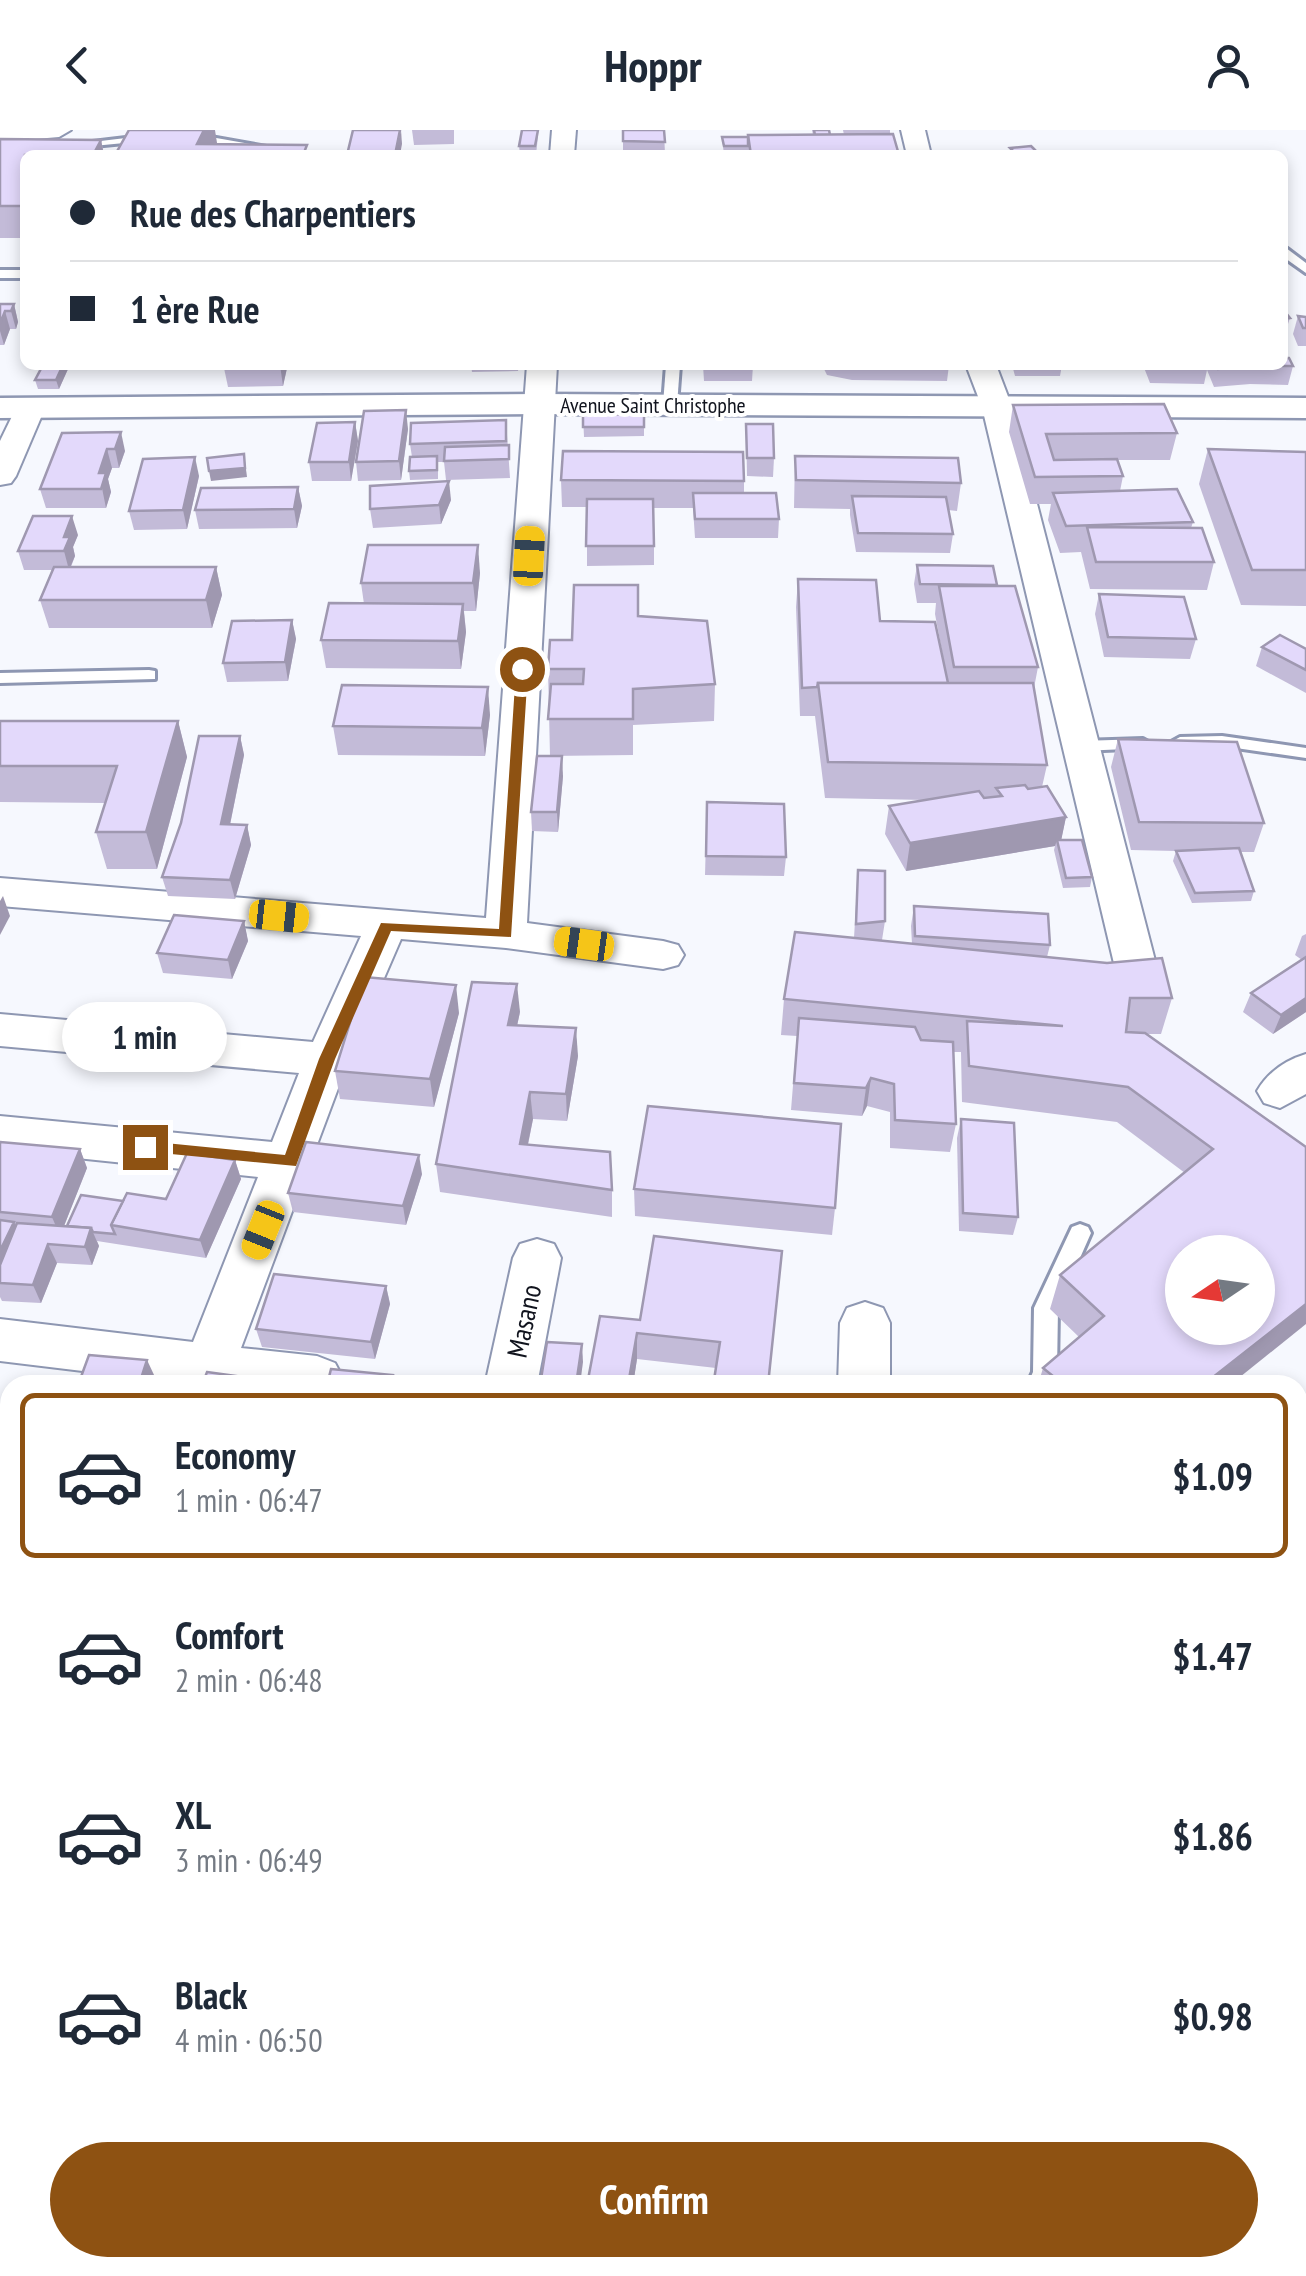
<!DOCTYPE html>
<html lang="en">
<head>
<meta charset="utf-8">
<style>
  :root { --surface:#fff; --page:#f6f6f7; --text:#1f2937; --muted:#747a83; --line:#e0e1e3; --accent:#8e5212 }
  body { margin:0; font-family:"PT Sans Narrow",sans-serif; background:var(--page); color:var(--text); height:100vh; display:flex; flex-direction:column; font-size:38px; white-space:nowrap }
  * { box-sizing:border-box; margin:0 }
  p { font-size:32px; color:var(--muted) }
  .icon { flex:none; width:55px; height:55px; fill:none; stroke:currentColor; stroke-width:2; stroke-linecap:round; stroke-linejoin:round }
  .map { position:relative; flex:1; overflow:hidden }
  .panel { position:absolute; left:0px; top:1245px; width:1308px; height:902px; display:flex; flex-direction:column; background:var(--surface); border-radius:30px 30px 0 0; box-shadow:0 5px 15px #0003 }
  .panel>* { flex:none }
  .top-card { position:absolute; left:20px; top:20px; width:1268px; height:220px; border-radius:15px; box-shadow:0 5px 15px #0003; display:grid; align-content:center; height:220px; padding:0 50px; background:var(--surface) }
  .needle { width:65px; rotate:257deg }
  .fabs { position:absolute; left:1165px; top:1105px; display:grid; gap:20px }
  .fabs a { display:grid; place-items:center; width:110px; height:110px; border-radius:50%; background:var(--surface); box-shadow:0 5px 15px #0003; font-size:50px }
  .end { position:absolute; width:45px; height:45px; margin:-22px; border:12px solid #8e5212; background:#fff; box-shadow:0 0 0 5px #fff }
  .from { border-radius:50% }
  .bubble { position:absolute; height:70px; border-radius:35px; background:var(--surface); box-shadow:0 5px 15px #0003; font-size:32px; font-weight:700; line-height:70px; text-align:center }
  .car { position:absolute; width:30px; height:60px; margin:-30px -15px; border-radius:12px; box-shadow:0 0 8px 2px #0007; background:linear-gradient(#f5c518 24%,#345 0 40%,#f5c518 0 76%,#345 0 86%,#f5c518 0) }
  .top-card b { display:flex; align-items:center; gap:35px; height:95px; font-size:38px }
  .top-card b+b { border-top:2px solid var(--line) }
  .top-card i { width:25px; height:25px; background:var(--text) }
  ul { padding:18px 0 0; list-style:none }
  li { display:flex; align-items:center; gap:30px; height:165px; margin:0 20px 15px; padding:0 30px; border:5px solid transparent; border-radius:15px }
  li div { flex:1 }
  li b { display:block; font-size:38px }
  li em { font-style:normal; font-weight:700 }
  li.active { border-color:var(--accent) }
  li>.icon { width:90px; height:90px; stroke-width:1.5 }
  .button { display:flex; gap:20px; margin-top:auto; padding:20px 50px }
  .button a { flex:1; height:115px; border-radius:60px; background:var(--accent); color:#fff; font-size:40px; font-weight:700; line-height:115px; text-align:center }
  header { display:flex; justify-content:space-between; align-items:center; height:130px; padding:0 50px; background:var(--surface); font-size:45px; font-weight:700 }
  .map>svg:first-child { display:block }
  .lines { fill:none; stroke-linecap:round; stroke-linejoin:round }
  .service-casing { stroke:#8e97b2; stroke-width:6 }
  .minor-casing { stroke:#8e97b2; stroke-width:4 }
  .tertiary-casing { stroke:#8e97b2; stroke-width:5 }
  .service { fill:#fff; fill-rule:evenodd }
  .minor { fill:#fff; fill-rule:evenodd }
  .tertiary { fill:#fff; fill-rule:evenodd }
  .wall { fill:#c3bbd8 }
  .shaded-wall { fill:#9f98b0 }
  .building { fill:#e3d9fb; stroke:#9f98b0; stroke-width:2.5; fill-rule:evenodd }
  .route { fill:#8e5212 }
  .labels { text-anchor:middle; stroke-width:8; stroke-linejoin:round; paint-order:stroke }
  .far-street-label { font-size:22px; fill:#11141e; stroke:#fff }
  .street-label { font-size:28px; fill:#11141e; stroke:#fff }
</style>
</head>
<body>
<header><svg class="icon" aria-label="back" viewBox="0 0 24 24"><path d="M15 5l-7 7 7 7"/></svg>Hoppr<svg class="icon" aria-label="person" viewBox="0 0 24 24"><circle cx="12" cy="8" r="4"/><path d="M4 21q1-7 8-7t8 7"/></svg></header>
<div class="map">
<svg width="1306" height="2146" viewBox="0 0 1306 2146">
  <rect width="100%" height="100%" fill="#f6f8fe"/>
  <g class="lines">
    <defs>
      <g id="service">
        <path d="M188,3L295,22L301,25H275L184,8Z"/>
        <path d="M151,5L155,10L73,18L67,15Z"/>
        <path d="M1282,115L1306,133V143L1282,126Z"/>
        <rect x="0" y="140" width="25" height="8"/>
        <path d="M666,235H680L677,275L670,279L663,275Z"/>
        <path d="M149,540L155,541V549L0,553V543Z"/>
        <path d="M1222,606L1306,618V628L1222,616L1180,617L1171,612L1180,607Z"/>
        <path d="M1143,609L1152,614L1149,618L1081,621L1072,616L1081,611Z"/>
        <path d="M1080,1094L1088,1097L1091,1103L1058,1178L1057,1242L1051,1255H1027L1033,1242L1034,1178L1072,1097Z"/>
      </g>
      <g id="minor">
        <path d="M0,0H71L59,7L0,12Z"/>
        <path d="M552,0H576L574,25H550Z"/>
        <path d="M901,0H925L931,25H907Z"/>
        <path d="M527,235H557L527,793L663,811L678,815L684,825L678,835L663,839L506,818L401,809L349,929L241,1218L317,1226L335,1233L343,1248L339,1255H198L0,1231V1189L193,1212L258,1047L0,1020V986L272,1012L299,943L0,916V884L313,912L361,806L0,776V748L486,788Z"/>
        <path d="M966,235H996L1012,277L1159,846L1153,856L1138,861L1123,856L1117,846L982,277Z"/>
        <path d="M30,269L41,272L45,278L16,346L11,353L0,355V311L19,272Z"/>
        <path d="M1306,924V964L1280,978L1264,973L1257,961C1268,942 1286,930 1306,924Z"/>
        <path d="M537,1109L554,1114L561,1128L537,1255H485L513,1128L520,1114Z"/>
        <path d="M865,1172L883,1178L890,1193V1255H838L840,1193L847,1178Z"/>
        <path d="M0,1837L10,1839V1905L0,1903Z"/>
        <path d="M10,1905V1973L0,1977V1909Z"/>
        <path d="M1298,2003L1306,2004V2072L1298,2071Z"/>
      </g>
      <path id="tertiary" d="M538,264L1306,268V288L538,284L0,288V268Z"/>
    </defs>
    <use href="#service" class="service-casing"/>
    <use href="#minor" class="minor-casing"/>
    <use href="#tertiary" class="tertiary-casing"/>
    <use href="#service" class="service"/>
    <use href="#minor" class="minor"/>
    <use href="#tertiary" class="tertiary"/>
  </g>
  <g class="wall">
    <path d="M412,0H454V14L414,15Z"/>
    <path d="M623,0H664L665,25H623Z"/>
    <path d="M812,0H829L830,5H844L843,0H890V4L899,25H724L722,7L813,5Z"/>
    <path d="M538,6L536,25L520,24L519,16Z"/>
    <path d="M0,9L101,10L104,25H25V108H0Z"/>
    <path d="M0,174H14L18,192L16,199H10L4,215H0Z"/>
    <path d="M1282,178L1290,188L1287,197L1282,198Z"/>
    <path d="M1298,186L1306,187V216H1298L1293,204Z"/>
    <path d="M225,235H286L287,238L283,256L228,257L224,238Z"/>
    <path d="M471,235H519L518,241L472,242Z"/>
    <path d="M703,235H753L752,251H704Z"/>
    <path d="M822,235H949L947,251L852,250L827,245Z"/>
    <path d="M1012,235H1062L1060,246H1015Z"/>
    <path d="M1143,235H1282L1293,236L1288,255L1250,254L1214,257L1207,240L1204,254L1150,253Z"/>
    <path d="M68,239L59,259H38L35,250Z"/>
    <path d="M1013,275L1177,303L1170,330H1117L1123,346L1120,361L1193,392L1191,398L1214,432L1207,460L1090,459L1081,422L1060,423L1048,390L1051,374H1030L1009,302Z"/>
    <path d="M644,284V306L584,307L583,285Z"/>
    <path d="M506,290L510,348L446,350L444,332H438V349L410,350L409,341L412,327L410,314Z"/>
    <path d="M355,292L358,311L351,351H312L309,332Z"/>
    <path d="M746,294L774,328L773,347L747,346Z"/>
    <path d="M408,299L401,350L358,351L356,332Z"/>
    <path d="M62,303L125,321L119,338H112L108,349L111,362L106,378H46L40,359Z"/>
    <path d="M1208,319L1306,322V476L1241,475L1199,354Z"/>
    <path d="M795,326L961,353L957,381L948,380L953,404L950,423L856,422L850,385V379L794,378Z"/>
    <path d="M199,346L187,399L134,400L129,381Z"/>
    <path d="M561,350L744,351V363L779,389L778,408H695L693,378H654V435L587,436V377H562Z"/>
    <path d="M298,357L302,376L297,398L199,399L195,380Z"/>
    <path d="M451,370L441,394L373,398L370,379Z"/>
    <path d="M78,405L73,417L75,426L71,437H216L222,465L212,498H49L40,470L52,440H24L18,421Z"/>
    <path d="M917,435L997,455L1038,537L1034,558L1047,635L1042,657L1066,687L1061,710L1092,747L1090,757L1063,758L1054,720L1055,716L906,741L885,704L889,676L926,670L825,668L815,586H800L796,477L798,449L948,553L935,484L936,473H917L914,454Z"/>
    <path d="M480,443L476,481H464L466,502L461,539L326,538L321,510L364,474L361,453Z"/>
    <path d="M1099,464L1196,509L1190,529L1104,527L1095,484Z"/>
    <path d="M638,486L715,554L714,591L633,595V625L550,626L548,539L572,510Z"/>
    <path d="M292,490L296,509L288,551L227,552L223,533Z"/>
    <path d="M1262,517L1306,519V563L1256,536Z"/>
    <path d="M490,585L485,626L338,625L333,596Z"/>
    <path d="M0,591H178L187,627L157,739H107L96,702L105,673L0,672Z"/>
    <path d="M240,606L244,625L230,695H247L251,715L235,769L168,766L162,747Z"/>
    <path d="M1118,609L1264,693L1254,722H1240L1254,761L1251,771L1192,773L1173,731L1176,721L1131,720L1111,637Z"/>
    <path d="M563,646L558,702L532,701L531,682Z"/>
    <path d="M707,672L786,727L784,746L705,745Z"/>
    <path d="M858,740L885,791L882,810H879L912,814L911,796L914,776L1050,815L1047,827L1172,868L1161,904H1146L1306,1017L1230,1255H1038L1043,1238L1079,1207L1050,1179L1060,1145L1185,1043L1117,992L962,972L961,922H953L956,994L950,1022L890,1018V982L867,976L862,986L791,980L797,906L781,905L784,869L854,808Z"/>
    <path d="M244,791L248,811L232,849L163,843L157,823Z"/>
    <path d="M1306,804V882L1273,904L1243,882L1251,863L1302,830L1295,825L1302,806Z"/>
    <path d="M520,882L517,896L578,926L567,991L533,989L528,1015L612,1060V1087L440,1062L436,1034Z"/>
    <path d="M459,883L434,977L340,969L335,941Z"/>
    <path d="M961,989L1018,1087L1013,1105L959,1101L957,1008Z"/>
    <path d="M0,1012L80,1019L87,1038L64,1096H67L123,1071L166,1069L235,1030L241,1049L206,1128L97,1111L99,1116L92,1135L57,1133L41,1173L2,1171L0,1167Z"/>
    <path d="M422,1044L406,1095L293,1082L288,1063Z"/>
    <path d="M634,1059L835,1078L832,1105L635,1086Z"/>
    <path d="M654,1106L768,1255H714L716,1238L637,1229L633,1255H587L640,1190Z"/>
    <path d="M386,1156L390,1174L375,1229L262,1217L256,1199Z"/>
    <path d="M1298,1358L1306,1593L1304,1594L1306,1596V1716L1298,1715Z"/>
    <path d="M723,2138H925L728,2145Z"/>
  </g>
  <g class="shaded-wall">
    <path d="M204,0H215L217,13L212,25L197,14Z"/>
    <path d="M401,0L402,14L400,25H395Z"/>
    <path d="M101,10L104,25H93Z"/>
    <path d="M14,174L18,192L16,199L11,181Z"/>
    <path d="M5,181L10,199L4,215L0,201V194Z"/>
    <path d="M63,235H67L68,239L59,259L56,250Z"/>
    <path d="M280,235H286L287,238L283,256Z"/>
    <path d="M406,280L408,299L401,350L399,331Z"/>
    <path d="M355,292L358,311L351,351L349,332Z"/>
    <path d="M121,302L125,321L119,338L115,319Z"/>
    <path d="M107,319L112,338L108,349L111,362L106,378L99,343Z"/>
    <path d="M244,324L247,347L211,351L209,341Z"/>
    <path d="M195,327L199,346L187,399L183,380Z"/>
    <path d="M449,351L451,370L441,394L439,375Z"/>
    <path d="M298,357L302,376L297,398L294,379Z"/>
    <path d="M72,386L78,405L73,417L75,426L69,440L64,421V407Z"/>
    <path d="M478,415L480,443L476,481L473,453Z"/>
    <path d="M216,437L222,465L212,498L206,470Z"/>
    <path d="M463,474L466,502L461,539L458,511Z"/>
    <path d="M292,490L296,509L288,551L285,532Z"/>
    <path d="M488,557L490,585L485,626L482,598Z"/>
    <path d="M178,591L187,627L157,739L146,702Z"/>
    <path d="M240,606L244,625L226,714L221,694Z"/>
    <path d="M562,626L563,646L558,702L557,682Z"/>
    <path d="M1066,687L1060,716L1057,710L1055,716L906,741L910,713Z"/>
    <path d="M247,695L251,715L235,769L230,750Z"/>
    <path d="M3,766L10,786L0,805V771Z"/>
    <path d="M244,791L248,811L232,849L228,830Z"/>
    <path d="M517,854L520,882L511,923L508,895Z"/>
    <path d="M456,855L459,883L434,977L430,949Z"/>
    <path d="M1306,868V882L1273,904L1281,885Z"/>
    <path d="M576,898L578,926L567,991L566,964Z"/>
    <path d="M871,948L867,976L862,986L866,958Z"/>
    <path d="M530,962L533,989L522,1042L520,1014Z"/>
    <path d="M80,1019L87,1038L60,1106L52,1087Z"/>
    <path d="M419,1025L422,1044L406,1095L403,1076Z"/>
    <path d="M235,1030L241,1049L206,1128L200,1110Z"/>
    <path d="M14,1092L22,1110L0,1153V1121Z"/>
    <path d="M91,1098L99,1116L92,1135L85,1117Z"/>
    <path d="M48,1114L57,1133L41,1173L33,1155Z"/>
    <path d="M386,1156L390,1174L375,1229L371,1212Z"/>
    <path d="M1306,1174V1194L1230,1255H1203Z"/>
    <path d="M637,1203V1229L633,1255H628Z"/>
    <path d="M582,1214L583,1232L580,1255H576Z"/>
    <path d="M147,1230L155,1247L152,1255H139Z"/>
    <path d="M1306,1573V1593L1298,1597V1576Z"/>
    <path d="M368,2138H375L377,2146H370Z"/>
  </g>
  <g class="building">
    <path d="M129,0H204L197,14L307,15L303,25H115Z"/>
    <path d="M353,0H400L395,25H347Z"/>
    <path d="M522,0H538L535,16H519Z"/>
    <path d="M623,0H664L665,12L623,11Z"/>
    <path d="M814,0H829L830,5H815Z"/>
    <path d="M893,4L899,25H751L748,5Z"/>
    <path d="M722,7H748V16H724Z"/>
    <path d="M0,9L101,10L93,25H25V76H0Z"/>
    <path d="M1031,16L1040,25H1017L1010,18Z"/>
    <path d="M0,174H14L11,181H5L0,194Z"/>
    <path d="M1282,178L1290,188L1282,189Z"/>
    <path d="M1298,186L1306,187V198H1303Z"/>
    <path d="M1282,228H1289L1293,236H1255L1218,239L1217,235H1282Z"/>
    <path d="M43,235H63L56,250H35Z"/>
    <path d="M225,235H280V238H224Z"/>
    <path d="M1164,274L1177,303L1046,304L1054,330L1117,329L1123,346L1035,347L1013,275Z"/>
    <path d="M406,280L399,331L356,332L364,281Z"/>
    <path d="M644,284V297H583V285Z"/>
    <path d="M506,290V311L410,314L411,293Z"/>
    <path d="M355,292L349,332H309L317,293Z"/>
    <path d="M746,294H773L774,328H747Z"/>
    <path d="M121,302L115,319H107L99,343H106L101,359H40L62,303Z"/>
    <path d="M509,315V329L444,331L445,317Z"/>
    <path d="M1208,319L1306,322V440H1252Z"/>
    <path d="M563,321L743,322L744,351L561,350Z"/>
    <path d="M244,324L245,338L209,341L207,328Z"/>
    <path d="M437,326V340L409,341L410,327Z"/>
    <path d="M795,326L958,328L961,353L796,350Z"/>
    <path d="M195,327L183,380L129,381L143,329Z"/>
    <path d="M449,351L439,375L370,379V356Z"/>
    <path d="M298,357L294,379L195,380L201,358Z"/>
    <path d="M1177,359L1193,392L1066,396L1053,363Z"/>
    <path d="M693,363H776L779,389H695Z"/>
    <path d="M852,366L946,367L953,404L858,403Z"/>
    <path d="M587,369H653L654,416H586Z"/>
    <path d="M33,386H72L64,407H70L64,421H18Z"/>
    <path d="M1087,397L1202,398L1214,432H1096Z"/>
    <path d="M368,415H478L473,453H361Z"/>
    <path d="M917,435L993,436L997,455L920,454Z"/>
    <path d="M54,437H216L206,470H40Z"/>
    <path d="M798,449L876,450L880,491L935,492L948,553H818L817,557L802,558Z"/>
    <path d="M574,455H638V486L707,491L715,554L633,559V589H548L551,554H583L584,539H548L550,510H572Z"/>
    <path d="M939,456H1015L1038,537H954Z"/>
    <path d="M1099,464L1184,467L1196,509L1108,507Z"/>
    <path d="M329,473L463,474L458,511L321,510Z"/>
    <path d="M292,490L285,532L223,533L232,491Z"/>
    <path d="M1280,505L1306,519V540L1262,517Z"/>
    <path d="M818,553H1033L1047,635L828,632Z"/>
    <path d="M342,555L488,557L482,598L333,596Z"/>
    <path d="M0,591H178L146,702H96L117,636H0Z"/>
    <path d="M199,606H240L221,694L247,695L230,750L162,747L181,693Z"/>
    <path d="M1118,609L1237,612L1264,693L1139,692Z"/>
    <path d="M537,626H562L557,682H531Z"/>
    <path d="M1025,655L1028,659L1047,656L1066,687L910,713L889,676L979,661L984,668L1002,666L996,658Z"/>
    <path d="M707,672L784,674L786,727L706,726Z"/>
    <path d="M1057,710H1082L1092,747L1066,748Z"/>
    <path d="M1239,718L1254,761L1195,763L1176,721Z"/>
    <path d="M858,740L885,741V791L856,794Z"/>
    <path d="M914,776L1048,784L1050,815L915,806Z"/>
    <path d="M174,785L244,791L228,830L157,823Z"/>
    <path d="M795,802L1107,833L1162,828L1172,868H1130L1126,902L1145,903L1306,1017V1174L1203,1255H1064L1043,1238L1104,1186L1060,1145L1213,1019L1128,957L969,936L967,891L1063,896L784,869ZM1182,1122H1258V1198H1182Z"/>
    <path d="M1306,827V868L1281,885L1251,863Z"/>
    <path d="M364,847L456,855L430,949L335,941Z"/>
    <path d="M472,852L517,854L508,895L576,898L566,964L530,962L520,1014L610,1022L612,1060L436,1034Z"/>
    <path d="M799,888L915,897L921,910L953,912L956,994L895,990L894,954L871,948L866,958L794,953Z"/>
    <path d="M648,976L841,994L835,1078L634,1059Z"/>
    <path d="M961,989L1014,993L1018,1087L963,1083Z"/>
    <path d="M0,1012L80,1019L52,1087L0,1082Z"/>
    <path d="M306,1012L419,1025L403,1076L288,1063Z"/>
    <path d="M187,1023L235,1030L200,1110L111,1095L127,1063L166,1069Z"/>
    <path d="M81,1065L123,1071L111,1095L115,1104L93,1102L91,1098L67,1096Z"/>
    <path d="M0,1090L14,1092L0,1121Z"/>
    <path d="M17,1093L91,1098L85,1117L48,1114L33,1155L0,1153V1135Z"/>
    <path d="M654,1106L782,1121L768,1255H754L714,1250L720,1212L637,1203L628,1255H587L600,1186L640,1190Z"/>
    <path d="M274,1144L386,1156L371,1212L256,1199Z"/>
    <path d="M547,1212L582,1214L576,1255H540Z"/>
    <path d="M89,1225L147,1230L139,1255H78Z"/>
    <path d="M331,1239L393,1245L391,1255H327Z"/>
    <path d="M207,1242L302,1255H202Z"/>
    <path d="M1306,1357V1573L1298,1576V1358Z"/>
    <path d="M1298,1583L1306,1596V1690L1298,1689Z"/>
    <path d="M301,2138H368L370,2146H283Z"/>
    <path d="M502,2138H592L595,2146H506Z"/>
    <path d="M733,2138H925L930,2146H726L735,2140Z"/>
  </g>
  <path class="route" d="M522,535L528,539L511,807L391,801L335,929L296,1036L140,1021L137,1017L145,1011L285,1025L319,929L381,793L499,799L516,539Z"/>
  <g class="labels">
    <g class="far-street-label">
      <text x="653" y="283">Avenue Saint Christophe</text>
    </g>
    <g class="street-label">
      <text transform="translate(524 1191) rotate(-78)" y="10">Masano</text>
    </g>
  </g>
</svg>
<div class="fabs">
<a><svg class="needle" viewBox="-14 -14 28 28"><path d="M0-13l5 13h-10z" fill="#e53935"/><path d="M0 13l5-13h-10z" fill="#747a83"/></svg></a>
</div>
<i class="end from" style="left:522px;top:539px"></i>
<i class="end" style="left:145px;top:1017px"></i>
<div class="bubble" style="left:62px;top:872px;width:165px">1 min</div>
<i class="car" style="left:529px;top:426px;rotate:3deg"></i>
<i class="car" style="left:279px;top:786px;rotate:96deg"></i>
<i class="car" style="left:584px;top:814px;rotate:278deg"></i>
<i class="car" style="left:263px;top:1100px;rotate:202deg"></i>
<div class="top-card">
<b><i class="from"></i>Rue des Charpentiers</b>
<b><i></i>1 ère Rue</b>
</div>
<section class="panel">
<ul>
<li class="active"><svg class="icon" aria-label="car" viewBox="0 0 24 24"><path d="M5 17H2v-5l4-1 3-4h7l3 4 3 1v5h-3M9 17h6M6 11h13"/><circle cx="7" cy="17" r="2"/><circle cx="17" cy="17" r="2"/></svg><div><b>Economy</b><p>1 min · 06:47</p></div><em>$1.09</em></li>
<li><svg class="icon" aria-label="car" viewBox="0 0 24 24"><path d="M5 17H2v-5l4-1 3-4h7l3 4 3 1v5h-3M9 17h6M6 11h13"/><circle cx="7" cy="17" r="2"/><circle cx="17" cy="17" r="2"/></svg><div><b>Comfort</b><p>2 min · 06:48</p></div><em>$1.47</em></li>
<li><svg class="icon" aria-label="car" viewBox="0 0 24 24"><path d="M5 17H2v-5l4-1 3-4h7l3 4 3 1v5h-3M9 17h6M6 11h13"/><circle cx="7" cy="17" r="2"/><circle cx="17" cy="17" r="2"/></svg><div><b>XL</b><p>3 min · 06:49</p></div><em>$1.86</em></li>
<li><svg class="icon" aria-label="car" viewBox="0 0 24 24"><path d="M5 17H2v-5l4-1 3-4h7l3 4 3 1v5h-3M9 17h6M6 11h13"/><circle cx="7" cy="17" r="2"/><circle cx="17" cy="17" r="2"/></svg><div><b>Black</b><p>4 min · 06:50</p></div><em>$0.98</em></li>
</ul>
<div class="button"><a>Confirm</a></div>
</section>
</div>
</body>
</html>
